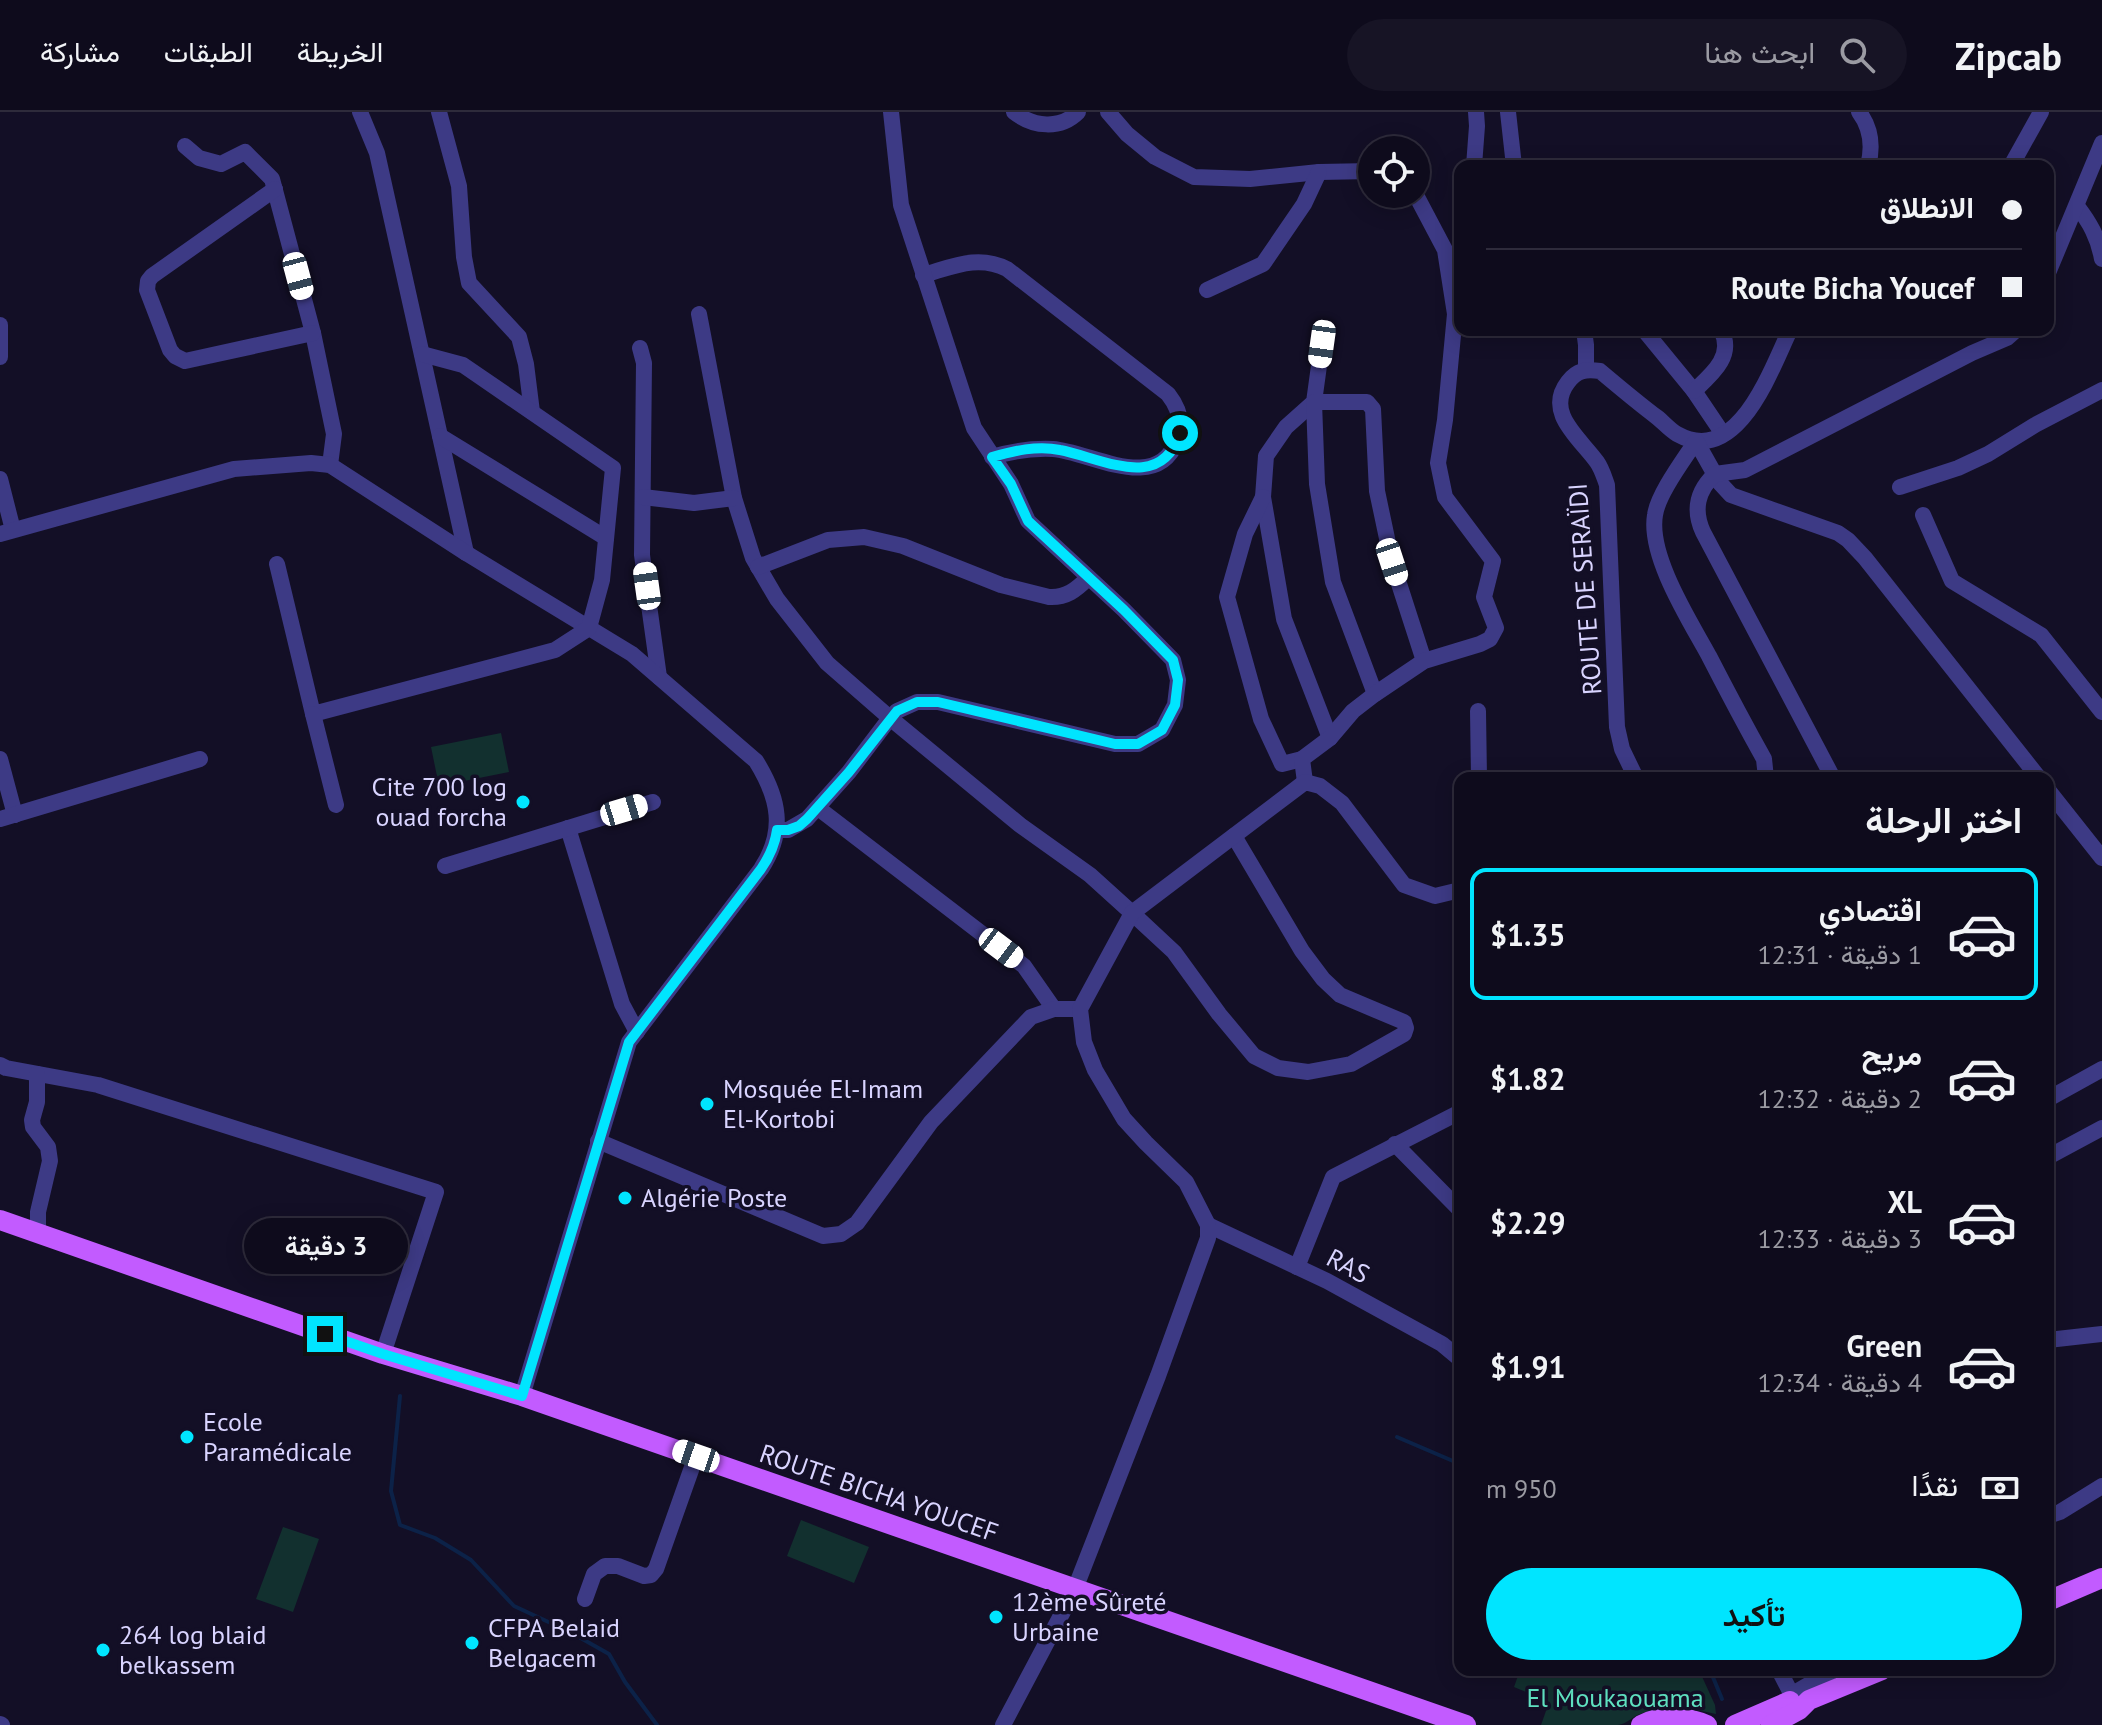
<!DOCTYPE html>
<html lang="ar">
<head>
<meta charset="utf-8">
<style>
  :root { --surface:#0e0b1c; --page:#171425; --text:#f1f3f6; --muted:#9b9ba3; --line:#2e2b3b; --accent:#00e5ff }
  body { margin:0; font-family:"PT Sans",Vazirmatn,sans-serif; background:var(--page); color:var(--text); direction:rtl; height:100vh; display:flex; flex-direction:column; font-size:30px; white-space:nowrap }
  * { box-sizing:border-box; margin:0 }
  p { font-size:26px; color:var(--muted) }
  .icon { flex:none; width:44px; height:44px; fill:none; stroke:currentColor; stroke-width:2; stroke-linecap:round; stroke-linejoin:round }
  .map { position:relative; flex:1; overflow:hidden; direction:ltr }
  .details { position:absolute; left:1454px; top:660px; width:600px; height:904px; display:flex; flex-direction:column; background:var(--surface); border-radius:16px; box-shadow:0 4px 20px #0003,0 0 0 2px var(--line); direction:rtl }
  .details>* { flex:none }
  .banner { position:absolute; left:1454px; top:48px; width:600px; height:176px; border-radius:16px; box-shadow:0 4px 20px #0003,0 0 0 2px var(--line); direction:rtl; display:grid; align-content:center; height:176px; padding:0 32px; background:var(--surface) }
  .buttons { position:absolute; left:1358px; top:24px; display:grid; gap:16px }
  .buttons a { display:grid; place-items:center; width:72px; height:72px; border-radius:50%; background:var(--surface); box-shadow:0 4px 20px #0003,0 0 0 2px var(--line); font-size:40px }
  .end { position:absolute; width:36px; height:36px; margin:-18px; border:10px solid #00e5ff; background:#111; box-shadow:0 0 0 4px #111 }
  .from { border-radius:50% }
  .bubble { position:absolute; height:56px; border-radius:28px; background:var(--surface); box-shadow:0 4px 20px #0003,0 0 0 2px var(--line); font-size:26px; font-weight:600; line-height:56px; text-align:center; direction:rtl }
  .car { position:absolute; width:24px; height:48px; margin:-24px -12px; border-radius:10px; box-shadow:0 0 6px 2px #0007; background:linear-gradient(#fff 24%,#345 0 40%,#fff 0 76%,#345 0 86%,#fff 0) }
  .banner b { display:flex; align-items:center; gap:28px; height:76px; font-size:30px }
  .banner b+b { border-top:2px solid var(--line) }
  .banner i { width:20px; height:20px; background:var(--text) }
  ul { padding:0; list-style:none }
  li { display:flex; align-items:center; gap:24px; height:132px; margin:0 16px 12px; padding:0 16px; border:4px solid transparent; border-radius:16px }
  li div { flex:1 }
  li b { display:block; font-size:30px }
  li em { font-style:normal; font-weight:600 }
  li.on { border-color:var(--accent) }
  li>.icon { width:72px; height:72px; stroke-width:1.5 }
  h2 { padding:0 32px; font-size:36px; line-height:96px }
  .pay { display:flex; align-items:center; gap:20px; height:88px; padding:0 32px; font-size:30px }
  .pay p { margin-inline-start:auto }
  .button { display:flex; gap:16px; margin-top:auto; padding:16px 32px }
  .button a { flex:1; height:92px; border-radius:48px; background:var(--accent); color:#111; font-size:32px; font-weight:600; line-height:92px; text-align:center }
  header { display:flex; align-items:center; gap:48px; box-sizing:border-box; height:112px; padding:0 40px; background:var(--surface); border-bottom:2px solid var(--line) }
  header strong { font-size:38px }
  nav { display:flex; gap:44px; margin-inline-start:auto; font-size:28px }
  .search { width:560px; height:72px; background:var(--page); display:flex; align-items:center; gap:20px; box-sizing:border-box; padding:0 28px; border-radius:44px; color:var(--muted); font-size:30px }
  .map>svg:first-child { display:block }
  .green { fill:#12302f }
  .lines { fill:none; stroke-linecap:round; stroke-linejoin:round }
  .stream { stroke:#0c2248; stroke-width:4 }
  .minor { stroke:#3d3a85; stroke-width:16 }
  .major { stroke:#c25bff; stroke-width:20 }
  .route { stroke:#00e5ff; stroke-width:10 }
  .poi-dot { fill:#00e5ff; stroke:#130f26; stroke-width:3 }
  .labels { text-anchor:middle; stroke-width:7; stroke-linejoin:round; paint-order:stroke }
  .street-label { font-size:26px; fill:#d9d4ff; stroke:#130f26 }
  .poi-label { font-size:26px; fill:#d9d4ff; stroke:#130f26; text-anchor:start }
  .park-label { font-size:26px; fill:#5fe0c0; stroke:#130f26 }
</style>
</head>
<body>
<header>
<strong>Zipcab</strong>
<div class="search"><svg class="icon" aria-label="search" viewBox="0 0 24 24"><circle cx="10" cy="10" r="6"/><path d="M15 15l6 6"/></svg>ابحث هنا</div>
<nav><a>الخريطة</a><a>الطبقات</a><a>مشاركة</a></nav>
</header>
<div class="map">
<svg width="2102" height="1613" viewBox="0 0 2102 1613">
  <rect width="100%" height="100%" fill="#130f26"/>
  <g class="green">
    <path d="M501,621L509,660L439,674L431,635Z"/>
    <path d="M801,1408L869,1435L854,1471L787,1444Z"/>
    <path d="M283,1415L319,1427L293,1500L256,1487Z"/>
    <path d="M1520,1558H1699L1715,1593L1716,1602C1691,1596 1665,1592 1640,1602C1632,1605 1627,1612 1618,1613C1593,1613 1566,1613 1541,1613L1547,1596L1545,1588L1514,1575Z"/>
  </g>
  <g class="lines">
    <g class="stream">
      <path d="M400,1284L391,1379L400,1413L435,1426L471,1448L514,1494L570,1520L609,1542L625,1570L657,1613"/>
      <path d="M1397,1325L1460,1352"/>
      <path d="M1710,1558L1722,1587"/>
    </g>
    <g class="minor">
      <path d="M360,0L377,41L466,441"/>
      <path d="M439,0L459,74L464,145L469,171L519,225L526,252L532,300"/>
      <path d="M1014,0C1033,15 1060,18 1078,0"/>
      <path d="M1108,0L1127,22L1155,45L1194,65L1250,67L1319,60L1372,59"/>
      <path d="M1508,0L1514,54"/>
      <path d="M1859,0C1871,16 1873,35 1868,54"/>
      <path d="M185,34L199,46L221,52L245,40L272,67L313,221L334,322L330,353"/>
      <path d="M1474,54L1477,14L1476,0"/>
      <path d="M2011,54L2041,0"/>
      <path d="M275,77L152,164L148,169L147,178L170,238L175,244L185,249L313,221"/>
      <path d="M2077,94C2090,111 2098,125 2102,147"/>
      <path d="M2048,161L2102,31"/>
      <path d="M923,163C952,155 978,142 1007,157L1168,282C1179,296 1184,312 1177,329C1156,382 1091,340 1053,337C1031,336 1012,339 992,345"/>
      <path d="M1207,178L1263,152L1304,92L1319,60"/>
      <path d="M699,202L734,386L753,446L777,487L827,551L890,606L1020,713L1090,763L1132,801L1174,840L1219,902L1254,944L1278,956L1308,960L1351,952L1404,922L1406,916L1404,910L1340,883L1323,867L1302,839L1234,724"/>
      <path d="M0,213V245"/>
      <path d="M1584,218L1586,233V257"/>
      <path d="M1644,218L1694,279L1723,322"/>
      <path d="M1322,232L1314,290L1286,315L1266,344L1263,385L1284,507L1330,626"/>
      <path d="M640,236L644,251L642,443L659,565"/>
      <path d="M1694,279C1711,263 1735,244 1721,218"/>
      <path d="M440,324L606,426"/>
      <path d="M0,367L13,418"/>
      <path d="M1900,375L1958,356L1988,342L2035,313L2102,278"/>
      <path d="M643,385L694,391L734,386"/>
      <path d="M1263,385L1245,422L1227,485L1261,607L1282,652L1302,647"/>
      <path d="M1923,403L1952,469L2041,523L2102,600"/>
      <path d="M0,422L234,357L311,351L330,353L466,441L632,542L756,649C779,686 786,719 761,757L629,930L522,1284"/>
      <path d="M277,452L313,602L555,538L589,516L602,468L613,356L463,253L422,242"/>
      <path d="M758,455L828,428L864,425L903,434L1001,473L1049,485C1066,486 1076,478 1088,466"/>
      <path d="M1375,582L1333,470L1317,372L1314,290H1367L1373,297L1377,379L1392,450L1424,549"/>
      <path d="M1478,599L1479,666"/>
      <path d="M313,602L336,693"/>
      <path d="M0,647L15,703"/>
      <path d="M1636,666L1622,637L1617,615L1607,373C1604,365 1602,357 1597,350C1581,327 1544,301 1568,270C1577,258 1586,257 1600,259C1619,275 1638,291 1658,306C1664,311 1670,318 1677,322C1738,356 1771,257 1790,218"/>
      <path d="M1766,666L1764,647C1745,613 1727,579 1709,544C1690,509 1648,444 1655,403C1658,382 1683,349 1696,329L1719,370L1731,383L1838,421L1848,428L1865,446L2039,666"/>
      <path d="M1833,666L1703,420C1693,398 1697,379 1715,362L1745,358L1972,241L2007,226L2016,218"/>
      <path d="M1305,670L1302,647L1330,626L1353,599L1375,582L1424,549L1480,532L1490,527L1496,516L1484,485L1493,449L1445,385L1438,351L1445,308L1455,202L1445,138L1417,85L1413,82"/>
      <path d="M2048,678L2102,746"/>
      <path d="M818,696L1024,854L1054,897"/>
      <path d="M0,707L200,647"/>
      <path d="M568,716L622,892L637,920"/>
      <path d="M777,718H788L807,707L849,660L890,606L897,599L917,590H938L1115,632H1138L1162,618L1175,593L1178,568L1173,548L1124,498L1028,409L1011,372L974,316L901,93L891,0"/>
      <path d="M445,754L653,690"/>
      <path d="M0,953L6,956L98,973L436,1080L383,1242"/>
      <path d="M37,962V990L32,1008L33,1015L48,1035L50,1049L38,1100V1121"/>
      <path d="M2048,987L2102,957"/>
      <path d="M598,1029L823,1124L841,1122L857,1111L931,1010L1031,905L1054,897H1080"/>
      <path d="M1395,1032L1460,1098"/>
      <path d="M2048,1045L2102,1016"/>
      <path d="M1208,1113L1327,1169L1442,1232L1460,1247"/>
      <path d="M1297,1155L1333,1065L1460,1000"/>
      <path d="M2048,1228L2102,1222"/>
      <path d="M2048,1404L2060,1400L2102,1374"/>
      <path d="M585,1487L594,1462L605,1454H618L644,1464L651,1463L656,1457L696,1344"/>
      <path d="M1779,1558L1795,1589"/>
      <path d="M1791,1583L1834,1558"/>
      <path d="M0,1612L2,1613"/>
      <path d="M1003,1613L1075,1477L1158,1264L1208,1126V1113L1186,1070L1146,1031L1124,1007L1095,958L1084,930L1080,897L1132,801L1305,670L1320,674L1342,691L1404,773L1435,784L1460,778"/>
    </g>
    <g class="major">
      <path d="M0,1108L383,1242L522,1284L1466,1613"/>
      <path d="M2048,1489L2102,1466"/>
      <path d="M1641,1613C1660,1603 1687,1604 1707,1613"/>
      <path d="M1735,1613L1790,1589"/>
      <path d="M1771,1613L1799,1598L1809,1588L1882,1558"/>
    </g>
  </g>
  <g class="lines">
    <path class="route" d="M325,1222L383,1242L522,1284L629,930L761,757C770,744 775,733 777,718H788L799,714L807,707L849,660L897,599L917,590H938L1115,632H1138L1162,618L1175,593L1178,568L1173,548L1124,498L1028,409L1011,372L992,345C1014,339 1037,333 1060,338C1102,346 1161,381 1180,321"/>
  </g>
  <g class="poi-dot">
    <circle cx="523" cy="690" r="8"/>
    <circle cx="707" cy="992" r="8"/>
    <circle cx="625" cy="1086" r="8"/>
    <circle cx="187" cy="1325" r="8"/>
    <circle cx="996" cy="1505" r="8"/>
    <circle cx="472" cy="1531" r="8"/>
    <circle cx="103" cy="1538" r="8"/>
  </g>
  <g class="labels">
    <g class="street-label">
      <text transform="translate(1585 477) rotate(-94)" y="9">ROUTE DE SERAÏDI</text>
      <text transform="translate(1348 1154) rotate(28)" y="9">RAS</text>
      <text transform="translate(879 1381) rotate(19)" y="9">ROUTE BICHA YOUCEF</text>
    </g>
    <g class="poi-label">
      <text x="507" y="684" text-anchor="end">Cite 700 log<tspan x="507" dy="30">ouad forcha</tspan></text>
      <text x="723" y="986">Mosquée El-Imam<tspan x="723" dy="30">El-Kortobi</tspan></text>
      <text x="641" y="1095">Algérie Poste</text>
      <text x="203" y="1319">Ecole<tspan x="203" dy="30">Paramédicale</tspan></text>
      <text x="1012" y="1499">12ème Sûreté<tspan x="1012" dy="30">Urbaine</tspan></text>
      <text x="488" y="1525">CFPA Belaid<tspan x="488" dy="30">Belgacem</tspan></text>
      <text x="119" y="1532">264 log blaid<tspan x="119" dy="30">belkassem</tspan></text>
    </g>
    <g class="park-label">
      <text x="1615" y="1595">El Moukaouama</text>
    </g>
  </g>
</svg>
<div class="buttons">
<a><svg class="icon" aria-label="locate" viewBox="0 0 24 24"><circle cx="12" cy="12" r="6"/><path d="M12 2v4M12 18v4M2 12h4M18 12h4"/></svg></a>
</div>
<i class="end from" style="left:1180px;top:321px"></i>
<i class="end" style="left:325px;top:1222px"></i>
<div class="bubble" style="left:244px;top:1106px;width:164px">3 دقيقة</div>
<i class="car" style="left:298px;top:164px;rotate:165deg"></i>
<i class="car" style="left:1322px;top:232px;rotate:188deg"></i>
<i class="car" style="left:1392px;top:450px;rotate:162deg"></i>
<i class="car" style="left:647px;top:474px;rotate:352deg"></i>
<i class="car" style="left:624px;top:698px;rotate:73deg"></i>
<i class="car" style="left:1001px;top:836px;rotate:127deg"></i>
<i class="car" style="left:696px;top:1344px;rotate:289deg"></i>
<div class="banner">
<b><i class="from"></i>الانطلاق</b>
<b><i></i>Route Bicha Youcef</b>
</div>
<section class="details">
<h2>اختر الرحلة</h2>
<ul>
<li class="on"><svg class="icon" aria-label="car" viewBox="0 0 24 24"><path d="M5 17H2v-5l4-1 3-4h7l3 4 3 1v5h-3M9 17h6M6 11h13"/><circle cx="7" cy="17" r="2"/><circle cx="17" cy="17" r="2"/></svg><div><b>اقتصادي</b><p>1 دقيقة · 12:31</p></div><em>$1.35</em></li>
<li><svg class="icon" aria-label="car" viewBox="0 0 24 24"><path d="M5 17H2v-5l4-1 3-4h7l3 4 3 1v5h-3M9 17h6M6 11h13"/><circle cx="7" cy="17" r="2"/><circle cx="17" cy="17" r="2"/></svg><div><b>مريح</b><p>2 دقيقة · 12:32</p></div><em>$1.82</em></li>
<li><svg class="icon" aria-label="car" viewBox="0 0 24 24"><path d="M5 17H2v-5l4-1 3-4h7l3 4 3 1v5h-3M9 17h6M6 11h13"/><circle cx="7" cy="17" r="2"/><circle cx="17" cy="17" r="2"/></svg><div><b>XL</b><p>3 دقيقة · 12:33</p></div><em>$2.29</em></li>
<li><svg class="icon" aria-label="car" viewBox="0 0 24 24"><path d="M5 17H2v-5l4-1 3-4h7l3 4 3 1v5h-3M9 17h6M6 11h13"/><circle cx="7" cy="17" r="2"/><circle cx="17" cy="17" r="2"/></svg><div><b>Green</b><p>4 دقيقة · 12:34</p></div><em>$1.91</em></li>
</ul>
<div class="pay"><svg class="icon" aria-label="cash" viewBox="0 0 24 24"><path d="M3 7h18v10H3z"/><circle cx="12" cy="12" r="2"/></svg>نقدًا<p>950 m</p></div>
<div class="button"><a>تأكيد</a></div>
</section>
</div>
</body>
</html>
